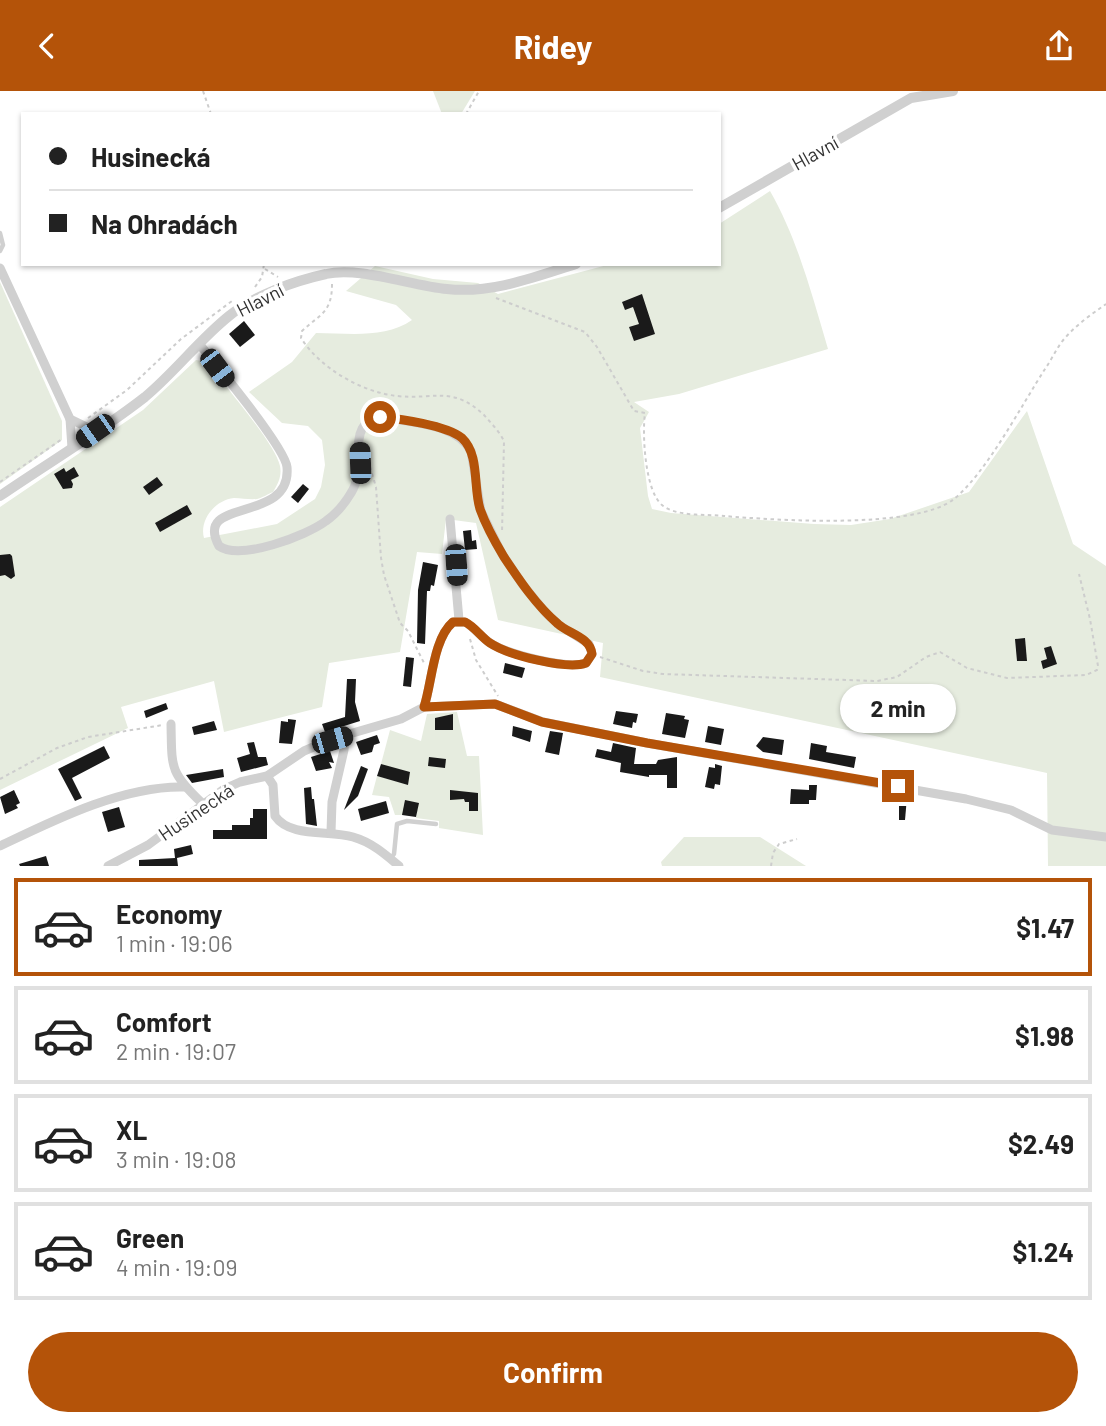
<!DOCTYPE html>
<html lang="en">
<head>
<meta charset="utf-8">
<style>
  :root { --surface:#fff; --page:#f6f6f6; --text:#222; --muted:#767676; --line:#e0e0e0; --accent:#b45309 }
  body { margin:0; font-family:Barlow,sans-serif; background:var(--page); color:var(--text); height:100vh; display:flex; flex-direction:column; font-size:26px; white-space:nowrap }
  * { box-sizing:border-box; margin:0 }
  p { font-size:23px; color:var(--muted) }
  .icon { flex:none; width:38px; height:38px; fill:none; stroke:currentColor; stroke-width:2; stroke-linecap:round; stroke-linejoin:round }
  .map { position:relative; height:775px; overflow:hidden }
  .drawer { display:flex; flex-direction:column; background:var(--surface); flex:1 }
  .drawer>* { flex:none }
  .hud { position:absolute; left:21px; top:21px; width:700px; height:154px; border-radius:0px; box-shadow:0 2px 5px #0004; display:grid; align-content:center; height:154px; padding:0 28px; background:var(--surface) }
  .end { position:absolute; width:32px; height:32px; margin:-16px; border:9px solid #b45309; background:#fff; box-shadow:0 0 0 4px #fff }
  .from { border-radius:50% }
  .bubble { position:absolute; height:49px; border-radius:24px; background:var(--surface); box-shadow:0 2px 5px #0004; font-size:23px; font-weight:700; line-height:49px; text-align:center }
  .car { position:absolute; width:21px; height:42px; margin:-21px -10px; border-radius:9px; box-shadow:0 0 5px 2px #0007; background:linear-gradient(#222 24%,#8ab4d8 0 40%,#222 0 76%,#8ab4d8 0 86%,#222 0) }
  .hud b { display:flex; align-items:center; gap:24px; height:66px; font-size:26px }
  .hud b+b { border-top:2px solid var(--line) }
  .hud i { width:18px; height:18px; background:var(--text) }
  ul { padding:12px 0 0; list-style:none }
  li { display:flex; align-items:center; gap:21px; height:98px; margin:0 14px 10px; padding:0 14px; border:4px solid var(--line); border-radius:0px }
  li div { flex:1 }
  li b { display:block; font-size:26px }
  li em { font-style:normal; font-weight:700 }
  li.current { border-color:var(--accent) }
  li>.icon { width:63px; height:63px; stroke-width:1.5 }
  .button { display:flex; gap:14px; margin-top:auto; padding:14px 28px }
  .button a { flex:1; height:80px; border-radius:42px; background:var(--accent); color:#fff; font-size:28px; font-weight:700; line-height:80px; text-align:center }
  header { display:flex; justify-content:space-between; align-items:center; height:91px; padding:0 28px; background:var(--accent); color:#fff; font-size:32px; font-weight:700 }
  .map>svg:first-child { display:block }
  .green { fill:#e6ecdf }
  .building { fill:#1a1a1a }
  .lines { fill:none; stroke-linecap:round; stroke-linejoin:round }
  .path { stroke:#cdcdcd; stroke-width:2; stroke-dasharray:3.5 3.5; stroke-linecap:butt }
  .service { stroke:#d0d0d0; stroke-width:4.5 }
  .minor { stroke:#d0d0d0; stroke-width:9 }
  .tertiary { stroke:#d0d0d0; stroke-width:10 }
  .route { stroke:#b45309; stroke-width:9 }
  .labels { text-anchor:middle; stroke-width:7; stroke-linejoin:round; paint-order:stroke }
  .street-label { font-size:19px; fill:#333; stroke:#fff }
</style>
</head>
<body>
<header><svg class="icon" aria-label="back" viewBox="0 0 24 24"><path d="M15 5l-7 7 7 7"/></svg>Ridey<svg class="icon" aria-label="share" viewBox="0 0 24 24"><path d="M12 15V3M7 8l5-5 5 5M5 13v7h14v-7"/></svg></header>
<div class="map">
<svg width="1106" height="775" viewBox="0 0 1106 775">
  <rect width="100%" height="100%" fill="#fff"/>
  <g class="green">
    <path d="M433,0H475L461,23H442Z"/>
    <path d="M770,100C798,149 812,204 828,258L679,303L634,311L649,321L640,337L648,405L652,418L671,422L814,433L851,434L890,428L969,401L1027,320L1073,453L1106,475V775H1048L1047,682L600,586L603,552L498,529L476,432L446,428L442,463L417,461L400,561L329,572L322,616L224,641L214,590L121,616L128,637L0,699V416L143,319L196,269L207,271C223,293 275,352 280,375C282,385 278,393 273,401C268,403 262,407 257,408C250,409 242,407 234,407C215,409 199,429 204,447L277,433L315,408L321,396L325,374L322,349L308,335L282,332L249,301L292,271L316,242C348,242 385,248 412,229L396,214L346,200L375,175L433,188L478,192L498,203L611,173H719V133Z"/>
    <path d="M0,191L62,330V349L0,393Z"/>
    <path d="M457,621L467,665H479L483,744L439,737V730L416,727L418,712L402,724H395L389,706L372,704L377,685L407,693L381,673L390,639L421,650L427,623Z"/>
    <path d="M684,746H760L806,775H662L661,771Z"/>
  </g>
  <g class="building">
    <path d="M642,203L655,243L634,250L629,236L639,233L633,216L625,219L622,211Z"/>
    <path d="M244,230L255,244L240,256L229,243Z"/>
    <path d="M74,376L79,385L71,389L73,393L72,397L63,398L54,383L64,377L66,381Z"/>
    <path d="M157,386L163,394L149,404L143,396Z"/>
    <path d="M303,393L309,398L298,412L291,406Z"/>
    <path d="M187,414L192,423L160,441L155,432Z"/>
    <path d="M471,439L472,450L476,449L477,458L465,459L463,440Z"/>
    <path d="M10,463L12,465L15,485L11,488L5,484L0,485V464Z"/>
    <path d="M423,471L438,474L434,495L431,494L430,500H427L425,553L417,552L418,499Z"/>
    <path d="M1025,547L1027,570H1017L1015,548Z"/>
    <path d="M1051,555L1057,573L1043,578L1041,570L1047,568L1044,557Z"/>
    <path d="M406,566L414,567L411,596L403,595Z"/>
    <path d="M505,572L525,577L522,587L503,582Z"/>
    <path d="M347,588H356L355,611L360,630L325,641L322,633L345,626Z"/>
    <path d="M166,612L168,618L146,627L144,620Z"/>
    <path d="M616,620L638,623L636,632L633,631L632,637L613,633Z"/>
    <path d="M666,622L685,625L684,628L689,629L685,647L662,643Z"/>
    <path d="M453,623V639H435V627Z"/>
    <path d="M288,628L296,629L292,653L279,652L281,630L288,631Z"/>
    <path d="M214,630L217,639L194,644L192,636Z"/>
    <path d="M513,635L532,640L530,651L512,645Z"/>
    <path d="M708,635L724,638L721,654L705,651Z"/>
    <path d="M550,640L563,642L559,664L545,661Z"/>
    <path d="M377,644L380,652L374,654L372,661L361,664L356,651Z"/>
    <path d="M763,646L784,649L782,664L763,661L756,655Z"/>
    <path d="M254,651L258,666H266L268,674L241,681L237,667L250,663L247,652Z"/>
    <path d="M613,652L636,657L634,673H656L658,669L677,666V697H667V684H649V686L620,681L621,672L595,666L597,658L611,661Z"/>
    <path d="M811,652L827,655L826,661L856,666L854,677L809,668Z"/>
    <path d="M104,655L110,667L72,687L82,707L75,710L58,678Z"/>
    <path d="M330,660L334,672L329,671L332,677L316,680L311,666Z"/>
    <path d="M429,666L446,668L445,677L428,675Z"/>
    <path d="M381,673L410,681L408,694L377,685Z"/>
    <path d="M715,673L722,675L720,694L715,693L714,698L705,696L709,676L715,677Z"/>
    <path d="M361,675L368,678L358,705L344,719Z"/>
    <path d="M223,678L224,686L192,692L186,684Z"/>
    <path d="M809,694H817L816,709H809V713H790L791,698L809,699Z"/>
    <path d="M311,696L312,708H314L317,735L306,733L304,697Z"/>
    <path d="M14,699L20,712L16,714L18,717L5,723L0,706Z"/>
    <path d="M450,699L478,702V720H469V711H465L464,708L450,709Z"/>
    <path d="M899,706H907L905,729H899Z"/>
    <path d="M405,709L419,712L416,726L402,724Z"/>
    <path d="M386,710L389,722L361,730L358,718Z"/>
    <path d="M119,716L125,736L108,741L102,721Z"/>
    <path d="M253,718H267V748H213V739H232V734H250V727H253Z"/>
    <path d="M191,754L193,763L177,767L178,775H139V769L175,767L174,758Z"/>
    <path d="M46,765L49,775H20L19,773Z"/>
  </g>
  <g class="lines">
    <g class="path">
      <path d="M203,0L211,23"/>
      <path d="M466,23L479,0"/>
      <path d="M265,178L278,186"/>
      <path d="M332,193C332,222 320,223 302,240L301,247C320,277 361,301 397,305C434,309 452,294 484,324C491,332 499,340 504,350L502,442"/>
      <path d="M255,196L262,186L264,173"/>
      <path d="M496,207L585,241L597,256L634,320L645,322C642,343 645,400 662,414C676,426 706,423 724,425C774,429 915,439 954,408C987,381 1021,315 1045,278C1052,268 1057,256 1065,247C1077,233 1092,223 1106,213"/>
      <path d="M88,327L127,299L181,248L232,210"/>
      <path d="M368,369L376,396L381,467L384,484L400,532L408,540L424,572"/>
      <path d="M0,391L62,348"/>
      <path d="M470,548L476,569L498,605"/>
      <path d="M600,566L643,580L663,583L877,590L897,586L926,566L940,561L967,577L1007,587L1086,584L1097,579L1098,575L1090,528L1079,483"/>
      <path d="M0,688L57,657L88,646L163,634"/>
      <path d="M771,775L773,762L779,753L797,748"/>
    </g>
    <g class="service">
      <path d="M0,142L3,154L0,160"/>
      <path d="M391,767L394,763L397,733L407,730L436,733"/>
    </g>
    <g class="minor">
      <path d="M0,177L70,328L95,340"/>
      <path d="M70,328L72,357"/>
      <path d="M450,428L459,529"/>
      <path d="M424,616L495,613L543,631L647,652L966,708L1011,719L1052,739L1106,746"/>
      <path d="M171,633C172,676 169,681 202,712"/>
      <path d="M267,685L273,694L275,725C290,747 329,739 353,746C371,751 385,763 399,775"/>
      <path d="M331,741L332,711L344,659L345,645"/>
      <path d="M0,755C54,729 124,694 185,696"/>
      <path d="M108,775L148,754L224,698L240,691L267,685L304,660L332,648L401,628L424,616C432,592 433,548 453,531H465C475,537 481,546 490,552C507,563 568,579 586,572L592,563L589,553L559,534L546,522L523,494L502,463L481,420L471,360C455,333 418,333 390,327C379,326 368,327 362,338C353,355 365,380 351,402C345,412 336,423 326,430C306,445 240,470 219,455C192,405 292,434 287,376C285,357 216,273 200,254"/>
    </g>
    <g class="tertiary">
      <path d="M719,117L911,7L953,0"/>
      <path d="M0,405C48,372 99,342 145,306C175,281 199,249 229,225C255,204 294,190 326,183C359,175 412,195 447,198C491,203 535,186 576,173"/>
    </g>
  </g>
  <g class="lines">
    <path class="route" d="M380,326C400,328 446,334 462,347C480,364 473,396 480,418C486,435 495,451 504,466C520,490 536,514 558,533C569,543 590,546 592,563L586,572C567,579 508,564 490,552C481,546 475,536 465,531H453C433,548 432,592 424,616L495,613L542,631L647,652L898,695"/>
  </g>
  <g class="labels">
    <g class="street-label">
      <text transform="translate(815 62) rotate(-29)" y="7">Hlavní</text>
      <text transform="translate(260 209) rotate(-27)" y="7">Hlavní</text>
      <text transform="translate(196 721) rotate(-34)" y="7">Husinecká</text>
    </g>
  </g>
</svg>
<i class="end from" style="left:380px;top:326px"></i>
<i class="end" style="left:898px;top:695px"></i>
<div class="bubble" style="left:840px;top:593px;width:116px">2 min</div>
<i class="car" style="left:217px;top:277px;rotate:143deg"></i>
<i class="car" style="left:95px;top:340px;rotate:235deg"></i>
<i class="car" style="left:360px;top:372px;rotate:358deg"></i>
<i class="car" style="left:456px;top:474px;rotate:176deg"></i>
<i class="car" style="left:332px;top:649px;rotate:74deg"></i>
<div class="hud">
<b><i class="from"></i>Husinecká</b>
<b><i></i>Na Ohradách</b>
</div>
</div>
<section class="drawer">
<ul>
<li class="current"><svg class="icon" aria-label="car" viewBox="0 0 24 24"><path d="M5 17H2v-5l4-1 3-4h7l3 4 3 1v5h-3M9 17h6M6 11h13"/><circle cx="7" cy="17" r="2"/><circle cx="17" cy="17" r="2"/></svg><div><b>Economy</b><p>1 min · 19:06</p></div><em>$1.47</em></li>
<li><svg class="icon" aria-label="car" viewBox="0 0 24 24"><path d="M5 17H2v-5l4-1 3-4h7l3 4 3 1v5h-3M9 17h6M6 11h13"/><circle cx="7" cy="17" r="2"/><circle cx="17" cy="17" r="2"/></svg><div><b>Comfort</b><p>2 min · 19:07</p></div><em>$1.98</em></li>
<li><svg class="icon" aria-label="car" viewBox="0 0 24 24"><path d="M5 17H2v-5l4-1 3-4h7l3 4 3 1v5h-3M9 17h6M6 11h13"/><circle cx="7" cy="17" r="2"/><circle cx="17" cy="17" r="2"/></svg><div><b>XL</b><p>3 min · 19:08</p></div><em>$2.49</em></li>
<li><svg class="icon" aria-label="car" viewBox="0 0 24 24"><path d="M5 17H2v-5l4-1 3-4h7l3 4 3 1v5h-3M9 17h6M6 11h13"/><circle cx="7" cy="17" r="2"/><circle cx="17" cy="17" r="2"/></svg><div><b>Green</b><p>4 min · 19:09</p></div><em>$1.24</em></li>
</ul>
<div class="button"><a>Confirm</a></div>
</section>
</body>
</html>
